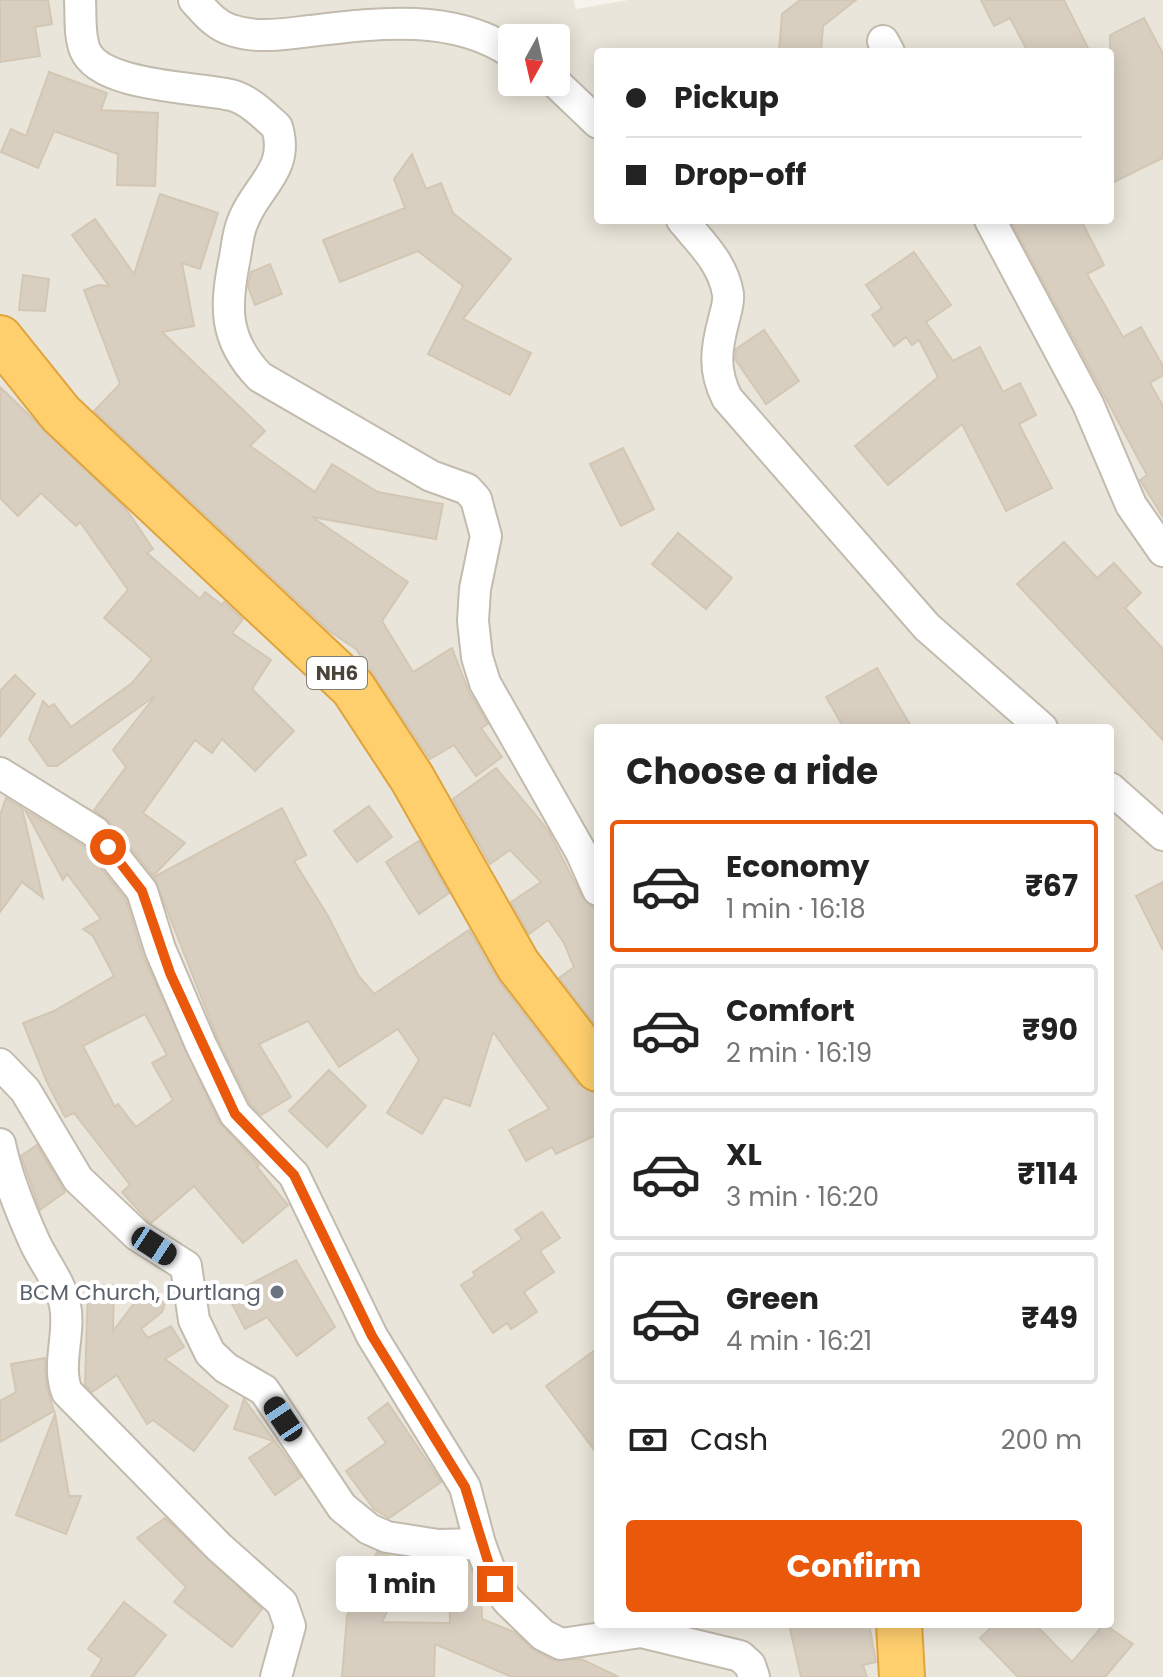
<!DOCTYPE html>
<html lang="en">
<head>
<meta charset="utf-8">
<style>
  :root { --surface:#fff; --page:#f6f6f6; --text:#222; --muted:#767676; --line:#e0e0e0; --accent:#ea580c }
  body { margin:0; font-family:Poppins,sans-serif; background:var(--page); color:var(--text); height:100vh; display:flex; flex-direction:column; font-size:30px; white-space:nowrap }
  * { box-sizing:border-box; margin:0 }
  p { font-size:26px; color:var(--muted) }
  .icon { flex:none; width:44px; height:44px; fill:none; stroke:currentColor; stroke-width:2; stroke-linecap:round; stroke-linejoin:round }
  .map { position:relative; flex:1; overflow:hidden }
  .sheet { position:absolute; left:594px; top:724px; width:520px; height:904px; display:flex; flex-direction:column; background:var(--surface); border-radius:8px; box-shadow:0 4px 20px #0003 }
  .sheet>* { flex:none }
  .top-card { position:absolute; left:594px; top:48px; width:520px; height:176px; border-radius:8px; box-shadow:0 4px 20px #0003; display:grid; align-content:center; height:176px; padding:0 32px; background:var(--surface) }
  .needle { width:52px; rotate:188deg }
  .buttons { position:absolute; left:498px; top:24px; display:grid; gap:16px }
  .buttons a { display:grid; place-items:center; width:72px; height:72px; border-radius:8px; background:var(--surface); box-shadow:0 4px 20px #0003; font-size:40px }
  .end { position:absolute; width:36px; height:36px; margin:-18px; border:10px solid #ea580c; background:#fff; box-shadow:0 0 0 4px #fff }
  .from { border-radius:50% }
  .bubble { position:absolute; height:56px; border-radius:8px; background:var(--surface); box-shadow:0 4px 20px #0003; font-size:26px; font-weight:700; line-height:56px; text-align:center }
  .car { position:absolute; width:24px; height:48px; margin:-24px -12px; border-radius:10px; box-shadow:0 0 6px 2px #0007; background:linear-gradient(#222 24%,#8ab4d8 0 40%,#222 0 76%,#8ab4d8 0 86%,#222 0) }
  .top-card b { display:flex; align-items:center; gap:28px; height:76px; font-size:30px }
  .top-card b+b { border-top:2px solid var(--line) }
  .top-card i { width:20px; height:20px; background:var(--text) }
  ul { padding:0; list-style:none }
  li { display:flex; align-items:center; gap:24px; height:132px; margin:0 16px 12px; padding:0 16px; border:4px solid var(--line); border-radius:8px }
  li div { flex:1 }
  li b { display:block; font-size:30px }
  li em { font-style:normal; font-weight:700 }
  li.current { border-color:var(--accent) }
  li>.icon { width:72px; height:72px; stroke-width:1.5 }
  h2 { padding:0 32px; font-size:36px; line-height:96px }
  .pay { display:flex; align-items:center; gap:20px; height:88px; padding:0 32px; font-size:30px }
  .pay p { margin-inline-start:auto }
  .cta { display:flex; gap:16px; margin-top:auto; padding:16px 32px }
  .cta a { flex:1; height:92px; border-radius:8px; background:var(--accent); color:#fff; font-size:32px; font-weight:700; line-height:92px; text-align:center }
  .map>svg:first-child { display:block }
  .residential { fill:#eae5da; fill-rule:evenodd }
  .building { fill:#d8cfc1; stroke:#d3c7b4; stroke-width:2; fill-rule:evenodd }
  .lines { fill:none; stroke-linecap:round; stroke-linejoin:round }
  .minor-casing { stroke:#c2bbae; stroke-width:34 }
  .highway-casing { stroke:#e0a43c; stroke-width:48 }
  .minor { stroke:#fff; stroke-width:30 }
  .highway { stroke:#ffcf6e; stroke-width:44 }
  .route { stroke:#ea580c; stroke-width:10 }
  .worship-dot { fill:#6b7280; stroke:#fff; stroke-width:3 }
  .labels { text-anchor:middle; stroke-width:8; stroke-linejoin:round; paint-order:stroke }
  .shield { fill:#fff; stroke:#817c74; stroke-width:2 }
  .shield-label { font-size:20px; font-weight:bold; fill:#4b4439 }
  .worship-label { font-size:22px; fill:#5b616d; stroke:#fff; text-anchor:end }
</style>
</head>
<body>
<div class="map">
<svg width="1163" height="1677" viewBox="0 0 1163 1677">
  <rect width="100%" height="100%" fill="#f6f3ec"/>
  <path class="residential" d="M0,0H573L576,9L629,0H1163V1677H0ZM512,38H556V82H512ZM598,52H1110V220H598ZM598,728H1110V1624H598Z"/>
  <g class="building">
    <path d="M0,0H48L52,24L35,27L40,56L0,62Z"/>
    <path d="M800,0H856L823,26L821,52H779L782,14Z"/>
    <path d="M981,0H1064L1090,52H1028L1010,18L994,26Z"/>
    <path d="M1144,18L1163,54V158L1110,184V35Z"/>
    <path d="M49,72L107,93L101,110L158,113L155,186L117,185L118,154L54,131L38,168L1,152L11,129L26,136Z"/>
    <path d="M412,154L426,189L441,183L453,213L511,259L463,319L531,353L510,395L428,354L463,286L418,251L340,282L323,240L405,208L394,179Z"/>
    <path d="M160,194L218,213L200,269L182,263L194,326L162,332L265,431L250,446L315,492L332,464L378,492L443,504L436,539L312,517L408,582L382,621L413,672L452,648L469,692L488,724L481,728L502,757L476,776L454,745L430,759L356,649L329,631L94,411L120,384L84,290L98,285L109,286L72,235L95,219L134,274Z"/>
    <path d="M1010,220H1081L1104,265L1087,274L1123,337L1141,327L1163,366V375L1150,383L1163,406V517L1140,480L1147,475Z"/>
    <path d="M914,252L951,305L926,322L953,361L980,347L1003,392L1020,383L1036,415L1019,424L1052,488L1006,511L962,424L888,485L855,446L938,377L919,340L912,345L906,337L894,346L872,315L882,308L866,285Z"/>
    <path d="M270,264L282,294L255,305L248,287L251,272Z"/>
    <path d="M23,275L49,279L45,311L19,310Z"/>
    <path d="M764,330L799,381L766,404L735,359L736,349Z"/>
    <path d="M0,387L126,509L153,549L147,553L200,599L205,592L222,605L224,602L243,619L232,633L271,660L252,689L294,731L255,771L222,739L212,753L195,740L143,813L185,843L153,876L109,821L94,810L126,767L113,750L155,696L57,766H48L29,739L43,701L49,707L54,704L71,727L132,683L152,659L104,618L128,590L80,522L76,526L41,493L18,516L0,498Z"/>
    <path d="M623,448L654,509L621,526L590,464Z"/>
    <path d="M678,533L732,578L706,609L652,564Z"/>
    <path d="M1064,542L1097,578L1114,563L1141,593L1125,608L1163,649V740L1017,584Z"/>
    <path d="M877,668L912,728H844L826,697Z"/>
    <path d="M15,675L35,694L0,737V691Z"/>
    <path d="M496,768L548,830L582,897L598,913V1028L559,978L574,967L564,943L548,920L529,934L511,902L541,882L510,850L490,864L453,799Z"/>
    <path d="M6,798L22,808L43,898L22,882L0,912V815Z"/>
    <path d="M369,806L392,837L357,862L334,831Z"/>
    <path d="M282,808L306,855L294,861L328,916L358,975L374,994L469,930L498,980L578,1084L598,1093V1134L556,1154L552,1147L526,1161L509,1130L549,1109L493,1032L470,1106L444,1097L422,1134L387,1113L419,1060L398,1029L339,1067L308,1021L259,1044L291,1097L261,1115L250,1104L217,1037L154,877Z"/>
    <path d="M25,810L83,846L126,900L143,956L219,1122L259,1165L257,1167L288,1205L243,1243L194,1186L151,1223L148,1221L122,1192L130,1185L74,1113L65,1117L47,1082L23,1023L54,1011L114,976L93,936L83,929L101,919L67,874L63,880ZM145,1014L167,1055L152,1063L173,1100L136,1127L118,1104L115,1107L83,1046Z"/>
    <path d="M419,841L449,893L419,914L386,862Z"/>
    <path d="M1163,882V950L1136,896Z"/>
    <path d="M329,1070L366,1106L327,1147L289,1111Z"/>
    <path d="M37,1145L65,1192L40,1210L21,1156Z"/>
    <path d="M542,1212L560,1238L540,1251L554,1272L524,1292L537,1312L511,1329L507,1323L493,1333L461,1285L475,1276L473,1272L522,1239L515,1230Z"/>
    <path d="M296,1260L335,1327L297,1356L267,1317L245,1329L228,1296Z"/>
    <path d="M88,1285H114L113,1331L146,1288L165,1303L162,1312L141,1329L148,1338L171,1326L184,1347L165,1359L228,1406L194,1451L153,1420L147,1424L117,1375L92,1392L85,1385Z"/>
    <path d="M598,1348V1455L546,1386Z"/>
    <path d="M45,1358L46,1384L54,1411L0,1442V1401L16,1392L11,1364Z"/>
    <path d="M244,1399L301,1477L275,1495L249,1458L274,1441L234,1429Z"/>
    <path d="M388,1403L441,1482L389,1518L374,1509L346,1471L386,1443L368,1418Z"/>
    <path d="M55,1414L69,1496H81L66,1534L16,1515Z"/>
    <path d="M165,1518L262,1609L232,1647L174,1602L186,1587L137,1538Z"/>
    <path d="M377,1552L410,1563L382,1622L450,1623L448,1563L468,1562L481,1595L482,1619L514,1632L531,1648L553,1660L581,1659L619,1677H512L435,1644L434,1677H342L347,1616Z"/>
    <path d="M124,1602L166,1635L133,1677H91L102,1659L88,1649Z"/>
    <path d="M811,1624H869L876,1662L863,1665L867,1677H801L790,1629Z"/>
    <path d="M995,1624H1035L1072,1662L1104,1624L1133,1644L1105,1677H1018L980,1638Z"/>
  </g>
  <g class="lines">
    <defs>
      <g id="minor">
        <path d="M80,0C81,16 79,35 85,50C100,87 197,87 231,95C248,99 264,115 277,127C290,170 257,185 243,221C238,232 237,246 235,257C225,306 223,339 260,377L431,476L467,489L476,499L486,536L475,589L473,621L477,657L485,683L581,852L598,890"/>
        <path d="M194,0C205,12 215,25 231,30C257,39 283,34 310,31C377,23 453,13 512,53"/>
        <path d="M883,41L889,52"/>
        <path d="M555,82L598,123"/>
        <path d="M682,220C701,243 723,263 728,294C729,302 726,311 724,319C716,349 713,370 727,398L927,627L1042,728"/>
        <path d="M990,220L1088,404L1131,505L1163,551"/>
        <path d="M0,773L95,832L142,891L160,949L201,1045L235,1114L294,1175L372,1336L465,1487L480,1544L495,1584L508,1601L543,1635L561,1644L641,1632L740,1656L750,1665L754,1677"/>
        <path d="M1110,788L1163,835"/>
        <path d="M0,1064L25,1090L78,1179L137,1235L186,1266L194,1320L210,1353L226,1368L264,1390L342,1507L369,1529L387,1537L438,1545L480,1544"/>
        <path d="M0,1144C7,1178 21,1212 35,1243C45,1264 61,1283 65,1305C71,1333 56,1365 67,1392L219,1547L282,1603L290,1626L276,1677"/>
      </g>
      <g id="highway">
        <path d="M0,338L61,414L353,688L412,778L518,965L598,1069"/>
        <path d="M899,1624L902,1677"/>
      </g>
    </defs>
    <use href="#minor" class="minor-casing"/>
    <use href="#highway" class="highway-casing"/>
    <use href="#minor" class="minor"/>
    <use href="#highway" class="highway"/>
  </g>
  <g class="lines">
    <path class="route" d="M108,847L142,891L170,973L235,1114L294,1175L372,1336L465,1487L495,1584"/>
  </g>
  <circle class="worship-dot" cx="277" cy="1292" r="8"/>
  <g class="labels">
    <rect class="shield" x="307" y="657" width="60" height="32" rx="6"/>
    <g class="shield-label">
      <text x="337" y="680">NH6</text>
    </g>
    <g class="worship-label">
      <text x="261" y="1300">BCM Church, Durtlang</text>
    </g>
  </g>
</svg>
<div class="buttons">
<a><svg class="needle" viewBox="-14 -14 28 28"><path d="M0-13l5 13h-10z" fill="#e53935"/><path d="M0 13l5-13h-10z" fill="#767676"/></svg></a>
</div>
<i class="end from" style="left:108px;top:847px"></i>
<i class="end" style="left:495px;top:1584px"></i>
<div class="bubble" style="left:336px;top:1556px;width:132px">1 min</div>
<i class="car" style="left:154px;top:1246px;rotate:123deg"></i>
<i class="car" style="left:283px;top:1419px;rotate:326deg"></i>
<div class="top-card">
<b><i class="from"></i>Pickup</b>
<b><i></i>Drop-off</b>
</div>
<section class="sheet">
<h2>Choose a ride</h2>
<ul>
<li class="current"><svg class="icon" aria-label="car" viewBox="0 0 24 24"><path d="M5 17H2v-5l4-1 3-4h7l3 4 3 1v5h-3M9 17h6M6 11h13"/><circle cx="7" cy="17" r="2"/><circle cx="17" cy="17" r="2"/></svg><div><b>Economy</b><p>1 min · 16:18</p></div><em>₹67</em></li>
<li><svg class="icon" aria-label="car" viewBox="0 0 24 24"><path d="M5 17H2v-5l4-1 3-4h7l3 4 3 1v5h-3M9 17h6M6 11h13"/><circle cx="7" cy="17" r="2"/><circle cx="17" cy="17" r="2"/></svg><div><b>Comfort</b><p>2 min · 16:19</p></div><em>₹90</em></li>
<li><svg class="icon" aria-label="car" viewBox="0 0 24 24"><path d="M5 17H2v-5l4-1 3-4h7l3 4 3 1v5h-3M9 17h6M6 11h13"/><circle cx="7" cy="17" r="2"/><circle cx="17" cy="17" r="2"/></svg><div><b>XL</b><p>3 min · 16:20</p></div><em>₹114</em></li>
<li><svg class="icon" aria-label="car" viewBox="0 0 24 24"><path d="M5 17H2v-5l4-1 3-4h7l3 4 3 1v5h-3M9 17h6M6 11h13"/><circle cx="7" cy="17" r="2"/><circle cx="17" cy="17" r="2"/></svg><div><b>Green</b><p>4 min · 16:21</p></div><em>₹49</em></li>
</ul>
<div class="pay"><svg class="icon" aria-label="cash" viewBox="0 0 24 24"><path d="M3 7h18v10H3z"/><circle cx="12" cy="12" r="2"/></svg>Cash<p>200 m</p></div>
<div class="cta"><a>Confirm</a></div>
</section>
</div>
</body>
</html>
